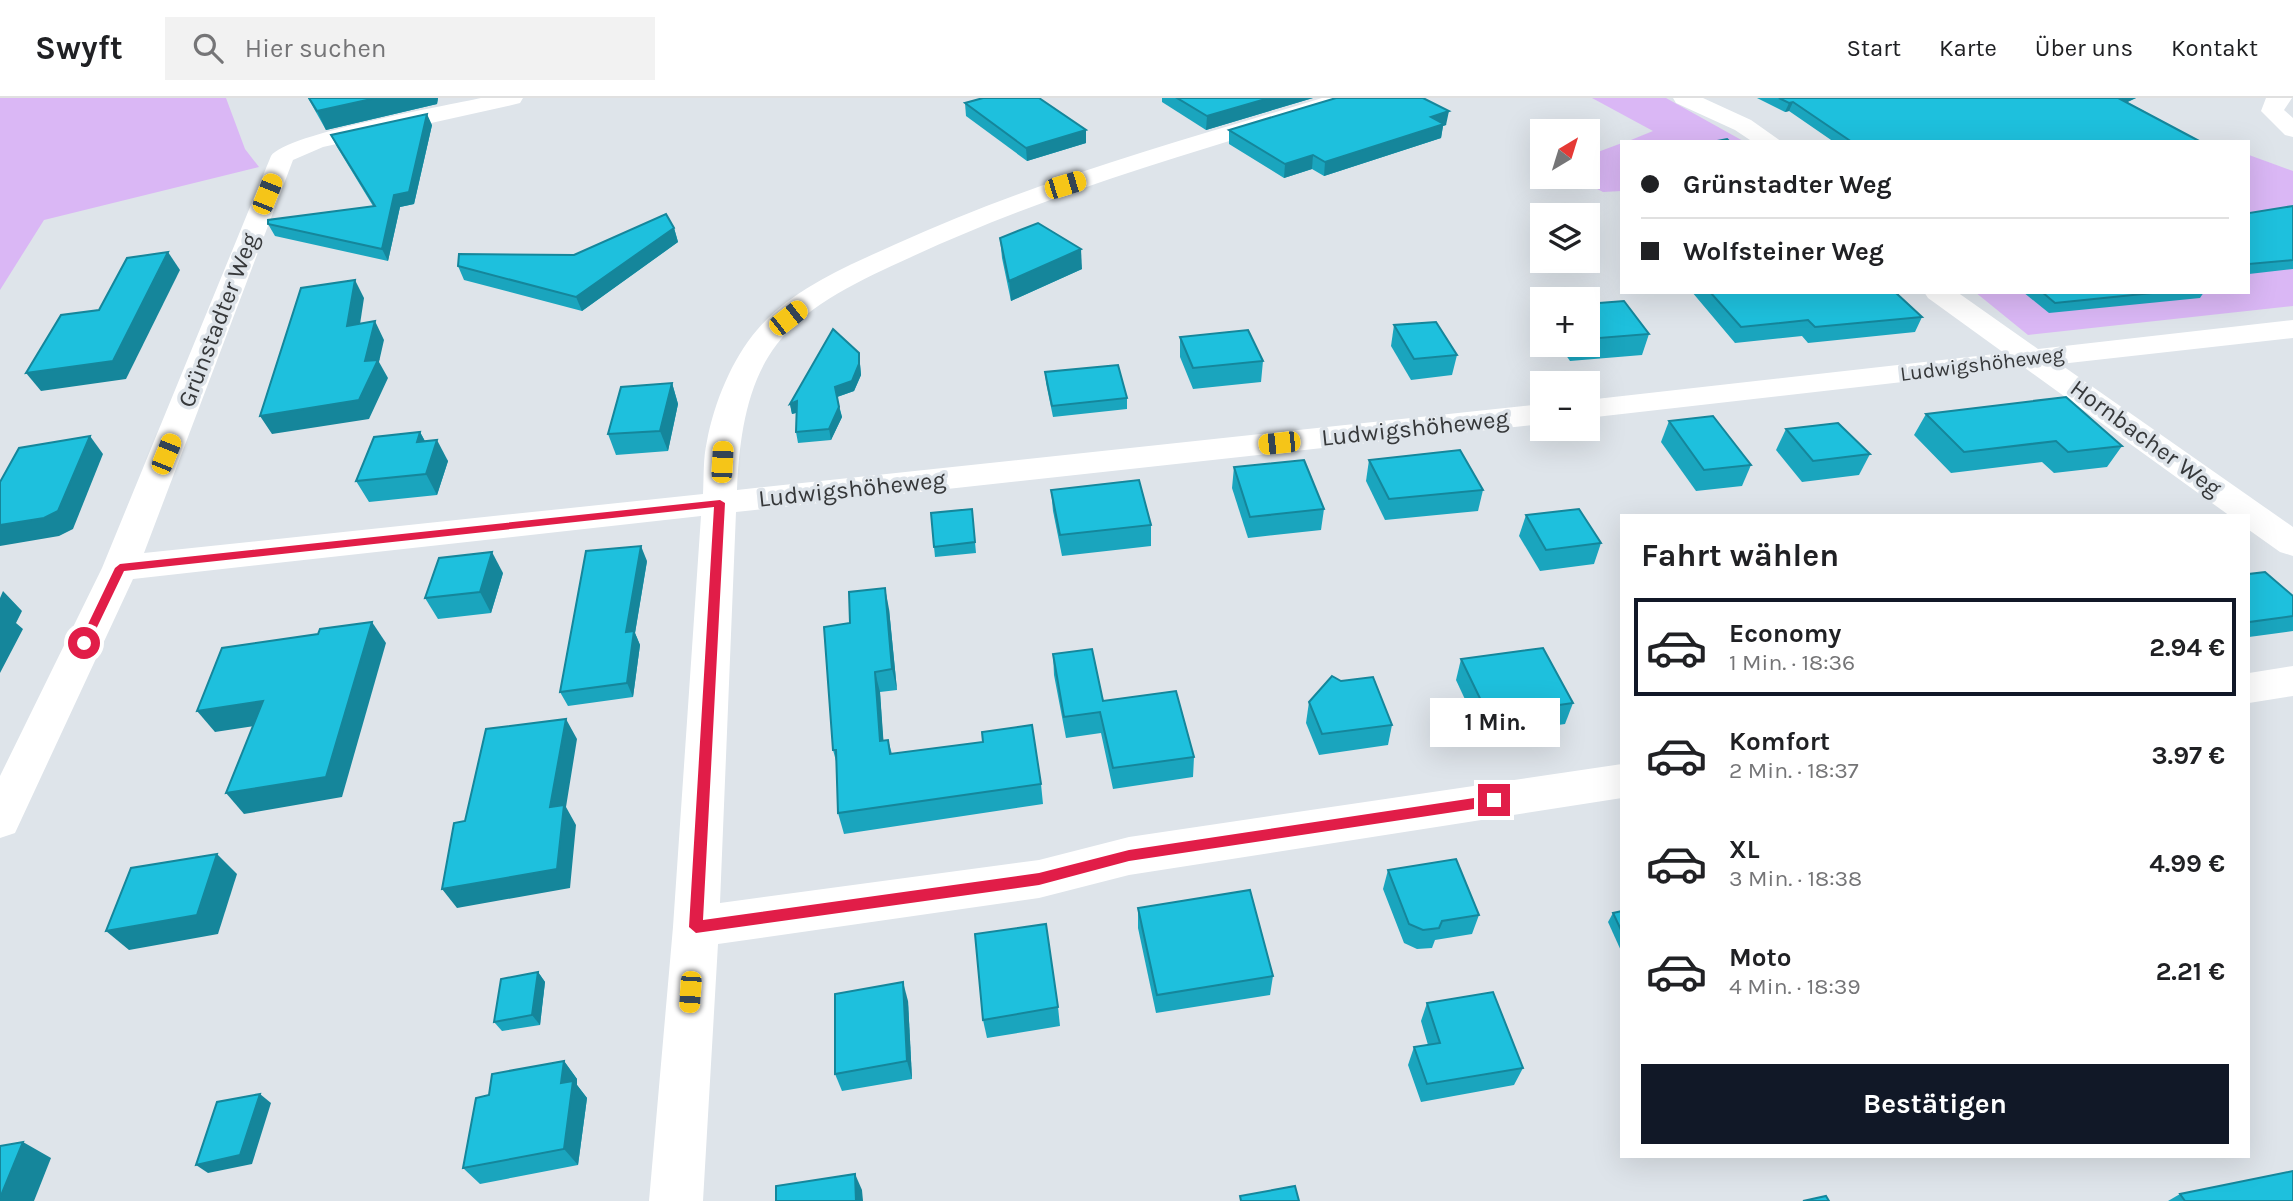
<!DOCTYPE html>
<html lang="de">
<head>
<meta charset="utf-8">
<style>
  :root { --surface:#fff; --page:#f2f2f2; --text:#202124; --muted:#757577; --line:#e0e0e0; --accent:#111827 }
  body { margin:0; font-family:Karla,sans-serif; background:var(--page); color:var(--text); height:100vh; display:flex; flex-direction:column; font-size:26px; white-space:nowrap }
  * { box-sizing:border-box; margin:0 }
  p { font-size:23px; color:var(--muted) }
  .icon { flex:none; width:38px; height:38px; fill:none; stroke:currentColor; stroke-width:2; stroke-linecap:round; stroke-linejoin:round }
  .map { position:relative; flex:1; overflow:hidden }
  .sheet { position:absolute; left:1620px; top:416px; width:630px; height:644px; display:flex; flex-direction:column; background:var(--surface); border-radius:0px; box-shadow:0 7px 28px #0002 }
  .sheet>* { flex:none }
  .banner { position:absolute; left:1620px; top:42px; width:630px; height:154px; border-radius:0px; box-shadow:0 7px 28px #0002; display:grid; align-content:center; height:154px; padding:0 21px; background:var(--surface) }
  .needle { width:46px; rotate:38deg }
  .buttons { position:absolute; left:1530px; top:21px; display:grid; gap:14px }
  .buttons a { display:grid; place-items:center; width:70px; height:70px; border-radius:0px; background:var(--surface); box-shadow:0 7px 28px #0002; font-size:35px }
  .end { position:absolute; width:32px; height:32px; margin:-16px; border:9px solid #e11d48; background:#fff; box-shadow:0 0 0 4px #fff }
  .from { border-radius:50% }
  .bubble { position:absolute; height:49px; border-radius:0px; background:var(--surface); box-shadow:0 7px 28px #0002; font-size:23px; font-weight:700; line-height:49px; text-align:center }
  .car { position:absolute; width:21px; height:42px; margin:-21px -10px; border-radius:9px; box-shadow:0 0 5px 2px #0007; background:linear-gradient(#f5c518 24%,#345 0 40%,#f5c518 0 76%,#345 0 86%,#f5c518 0) }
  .banner b { display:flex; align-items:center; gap:24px; height:66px; font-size:26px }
  .banner b+b { border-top:2px solid var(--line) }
  .banner i { width:18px; height:18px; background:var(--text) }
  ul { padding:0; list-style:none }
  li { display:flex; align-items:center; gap:21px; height:98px; margin:0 14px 10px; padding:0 7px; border:4px solid transparent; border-radius:0px }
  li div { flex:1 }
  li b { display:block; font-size:26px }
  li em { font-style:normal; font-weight:700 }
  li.active { border-color:var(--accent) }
  li>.icon { width:63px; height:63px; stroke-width:1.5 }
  h2 { padding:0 21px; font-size:32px; line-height:84px }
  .button { display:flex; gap:14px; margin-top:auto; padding:14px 21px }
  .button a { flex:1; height:80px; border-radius:0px; background:var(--accent); color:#fff; font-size:28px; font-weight:700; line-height:80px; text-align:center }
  header { display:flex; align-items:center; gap:42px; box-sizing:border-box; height:98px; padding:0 35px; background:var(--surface); border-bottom:2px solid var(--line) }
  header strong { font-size:33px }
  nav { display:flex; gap:38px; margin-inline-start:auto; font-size:24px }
  .search { width:490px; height:63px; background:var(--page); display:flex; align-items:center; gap:18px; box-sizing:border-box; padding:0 24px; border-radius:0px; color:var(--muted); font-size:26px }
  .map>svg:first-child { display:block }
  .green { fill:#dab7f5 }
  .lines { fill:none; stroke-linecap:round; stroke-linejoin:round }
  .minor { fill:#fff; fill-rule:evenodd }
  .wall { fill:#1aa5be }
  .shaded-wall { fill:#15869b }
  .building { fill:#1ec0dd; stroke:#15869b; stroke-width:2 }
  .route { fill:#e11d48 }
  .labels { text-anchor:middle; stroke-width:7; stroke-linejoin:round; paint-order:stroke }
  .far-street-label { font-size:21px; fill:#36383a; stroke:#dee4ea }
  .street-label { font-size:24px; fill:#36383a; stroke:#dee4ea }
</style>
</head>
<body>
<header>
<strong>Swyft</strong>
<div class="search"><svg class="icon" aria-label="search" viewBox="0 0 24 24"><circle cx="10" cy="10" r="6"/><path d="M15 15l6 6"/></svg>Hier suchen</div>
<nav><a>Start</a><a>Karte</a><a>Über uns</a><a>Kontakt</a></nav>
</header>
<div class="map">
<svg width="2293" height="1103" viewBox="0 0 2293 1103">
  <rect width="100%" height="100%" fill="#dee4ea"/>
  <g class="green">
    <path d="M0,0H226L245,51L259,69L44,122L0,192Z"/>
    <path d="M1592,0H1666L1745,44H1626L1653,33Z"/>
    <path d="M1622,45V93L1603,94L1574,79H1587V58Z"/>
    <path d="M2249,57L2293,73V208L2028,237L1975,194H2249Z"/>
  </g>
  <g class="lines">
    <g class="minor">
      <path d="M481,0H523L520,5L512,7L323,49L293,62L144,455L703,396C704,378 703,360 707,343C714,305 732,261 757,232C792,191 847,168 896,146C1033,83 1178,44 1322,0H1357L1354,5C1204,51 1052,93 909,160C863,181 809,205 777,246C746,286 739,343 737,392L1542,306V326L736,414L720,805L1039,762L1129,739L1622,666V700L1129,777L1039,800L718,846L703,1103H649L673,829L701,418L133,481L15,735L0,740V678L102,470L271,58C287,35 446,8 481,0Z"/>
      <path d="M1673,0H1703L1751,22L1782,44H1753L1735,32L1676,5Z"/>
      <path d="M2266,0H2292L2284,12L2293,20V39L2285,37L2261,13Z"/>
      <path d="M1924,194H1957L2038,251L2293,222V240L2060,266L2293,429V458L2280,454L2249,432V418H2230L2025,270L1587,320V302L2004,255L1928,200Z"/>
      <path d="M2293,568V598L2249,605V575Z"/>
    </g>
  </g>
  <g class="wall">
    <path d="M308,0H438L437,6L326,32Z"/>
    <path d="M1162,0H1313L1206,32L1162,4Z"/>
    <path d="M1757,0H2136L2127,4L2201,44H1834L1789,13L1785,14Z"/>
    <path d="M965,5L1086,32V45L1027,63L966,18Z"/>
    <path d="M432,27L414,106L400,109L388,163L275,138L268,126L373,108L337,49L331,37Z"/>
    <path d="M1446,27L1443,28L1441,40L1324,78L1312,71L1284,80L1229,46V32Z"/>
    <path d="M2293,108V171L2249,176V115Z"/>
    <path d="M674,130L678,144L582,213L464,182L458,168L574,157Z"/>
    <path d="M1000,140L1082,171L1011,203L1002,160Z"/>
    <path d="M1692,194H1796L1922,219L1915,234L1808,245L1802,238L1735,245Z"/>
    <path d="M2023,194H2204L2200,200L2049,215Z"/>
    <path d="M1587,206L1649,236L1642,257L1570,263L1559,247H1587Z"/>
    <path d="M1394,227L1457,257L1452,277L1411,282L1391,248Z"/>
    <path d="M1180,239L1263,263L1261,284L1193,291L1180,259Z"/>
    <path d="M859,255L861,277L854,293L837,299L842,319L831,342L798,345L796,334V315L792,316L790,306Z"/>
    <path d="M1045,274L1127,300V311L1053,319L1046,285Z"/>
    <path d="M672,285L678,306L668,353L616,357L608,336Z"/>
    <path d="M1926,316L2122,348L2107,369L2054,375L2042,364L1951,375L1914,337Z"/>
    <path d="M1669,323L1751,367L1742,388L1696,393L1661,344Z"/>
    <path d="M1786,331L1870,356L1859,377L1802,384L1776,352Z"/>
    <path d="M420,334L425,343L448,363L437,397L369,404L356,383Z"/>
    <path d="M1369,362L1483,392L1478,413L1385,422L1366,383Z"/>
    <path d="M1234,369L1324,411L1321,432L1248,440L1232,390Z"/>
    <path d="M1051,392L1151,427V448L1062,458L1053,413Z"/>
    <path d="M972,411L976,455L935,459L934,449Z"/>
    <path d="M1526,417L1601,445L1594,466L1540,473L1519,438Z"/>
    <path d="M647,463L635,535L640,547L633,599L568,608L560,594Z"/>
    <path d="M503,475L491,515L438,521L425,500Z"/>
    <path d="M2249,476L2293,498V533L2249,539Z"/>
    <path d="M889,511L897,592L880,594L883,643L888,642L892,656L1041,686L1043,706L844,736L838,715L836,663L833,652L850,525Z"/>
    <path d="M1053,556L1103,603L1194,659L1193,679L1113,691L1101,635L1066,640L1054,577Z"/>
    <path d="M1461,561L1573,605L1565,626L1482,638L1456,582Z"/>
    <path d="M1309,604L1392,627L1388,647L1319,657L1306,625Z"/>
    <path d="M1388,772L1479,817L1472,836L1435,842L1432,850L1417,851L1404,845L1383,791Z"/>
    <path d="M1138,810L1273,878L1270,897L1156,915L1138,830Z"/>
    <path d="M1622,813V855L1608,824L1613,815Z"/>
    <path d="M538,874L545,884L540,927L502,933L494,924Z"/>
    <path d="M908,903L912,981L842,993L835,976Z"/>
    <path d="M1427,905L1523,970L1514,987L1421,1004L1408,967L1414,949L1428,947L1421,923Z"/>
    <path d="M1058,909L1060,928L987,940L983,922Z"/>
    <path d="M564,963L577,981V987L587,1000L578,1067L480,1086L463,1070L489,997Z"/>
    <path d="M2180,1096L2293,1103H2168Z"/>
  </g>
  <g class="shaded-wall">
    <path d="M376,0H438L437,6L326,32L317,13Z"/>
    <path d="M1269,0H1313L1206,32L1207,18Z"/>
    <path d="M2122,0H2136L2115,10Z"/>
    <path d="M1793,4L1789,13L1785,14L1789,5Z"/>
    <path d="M1449,13L1446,27L1443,28L1441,40L1324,78L1325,64L1431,19Z"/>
    <path d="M427,16L432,27L414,106L400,109L388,163L382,151L394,97Z"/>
    <path d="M1086,32V45L1027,63L1026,50Z"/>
    <path d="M1313,57L1312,71L1284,80L1285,66Z"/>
    <path d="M674,130L678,144L582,213L576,199Z"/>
    <path d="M1081,151L1082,171L1011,203L1009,183Z"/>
    <path d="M168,154L180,172L126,281L41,293L26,275Z"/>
    <path d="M355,182L364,200L357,246L347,228Z"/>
    <path d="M375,223L384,242L379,264L388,280L369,321L272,336L260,318L365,263Z"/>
    <path d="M859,255L861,277L854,293L837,299L835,289Z"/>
    <path d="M672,285L678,306L668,353L660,333Z"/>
    <path d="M797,303L799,314L792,316L790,306Z"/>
    <path d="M839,309L842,319L831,342L829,331Z"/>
    <path d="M420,334L431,355L417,344Z"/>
    <path d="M90,338L103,356L73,431L59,438L0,448V427Z"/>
    <path d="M437,342L448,363L437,397L426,376Z"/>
    <path d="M641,448L647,463L635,535L640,547L633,599L627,585L626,534Z"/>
    <path d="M492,454L503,475L491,515L480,494Z"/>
    <path d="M885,490L889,511L897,592L892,571Z"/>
    <path d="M3,493L22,513L16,525L23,531L0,575V500Z"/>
    <path d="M372,524L386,545L342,699L244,716L226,695Z"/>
    <path d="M875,574L880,594L885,664L880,643Z"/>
    <path d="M263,603L280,624L215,634L197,613Z"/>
    <path d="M566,621L577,641L566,709L576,727L570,790L457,810L442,791L550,709Z"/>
    <path d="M217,756L237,776L218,836L129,852L106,833Z"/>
    <path d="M538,874L545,884L540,927L532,917Z"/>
    <path d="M903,884L908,903L912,981L907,963Z"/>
    <path d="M564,963L577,981V987L587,1000L578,1067L564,1051L561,985Z"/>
    <path d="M260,996L271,1005L252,1066L208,1075L196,1067Z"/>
    <path d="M23,1044L51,1060L34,1103H0V1100Z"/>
    <path d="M855,1076L862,1092L863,1103H856Z"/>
  </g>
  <g class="building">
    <path d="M309,0H376L317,13Z"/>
    <path d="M983,0H1039L1086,32L1026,50L965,5Z"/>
    <path d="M1177,0H1269L1207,18Z"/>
    <path d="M1336,0H1423L1449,13L1431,19L1444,26L1325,64L1313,57L1285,66L1229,32Z"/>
    <path d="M1779,0H2122L2120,1L2201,44H1852L1793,4L1789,5Z"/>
    <path d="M427,16L409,94L394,97L382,151L268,126V122L375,108L331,37Z"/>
    <path d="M1727,41L1730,44H1712Z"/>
    <path d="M2293,108V162L2249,166V115Z"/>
    <path d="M666,116L674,130L576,199L458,168L459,156L574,157Z"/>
    <path d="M1038,125L1081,151L1009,183L1000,140Z"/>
    <path d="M168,154L113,263L26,275L61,217L99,212L127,160Z"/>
    <path d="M355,182L347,228L375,223L365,263L378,262L359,302L260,318L301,190Z"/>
    <path d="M1710,194H1895L1922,219L1815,229L1808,222L1741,229Z"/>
    <path d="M2042,194H2162L2055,205Z"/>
    <path d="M1624,203L1649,236L1587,241V206Z"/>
    <path d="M1436,224L1457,257L1414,261L1394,227Z"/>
    <path d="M833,231L859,255V266L852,283L835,289L839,309L829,331L796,334L797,303L790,306Z"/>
    <path d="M1248,232L1263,263L1193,270L1180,239Z"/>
    <path d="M1118,267L1127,300L1052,308L1045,274Z"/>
    <path d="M672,285L660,333L608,336L621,289Z"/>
    <path d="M2066,299L2122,348L2068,354L2056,343L1964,354L1926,316Z"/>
    <path d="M1713,318L1751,367L1704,372L1669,323Z"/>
    <path d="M1838,325L1870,356L1813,363L1786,331Z"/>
    <path d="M420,334L417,344L437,342L426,376L356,383L374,339Z"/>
    <path d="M90,338L58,413L44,420L0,427V384L19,350Z"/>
    <path d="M1460,352L1483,392L1389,401L1369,362Z"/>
    <path d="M1304,362L1324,411L1250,419L1234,369Z"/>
    <path d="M1139,382L1151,427L1060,437L1051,392Z"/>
    <path d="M972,411L975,444L934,449L931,415Z"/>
    <path d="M1579,411L1601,445L1546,452L1526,417Z"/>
    <path d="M641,448L626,534L634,533L627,585L560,594L586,453Z"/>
    <path d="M492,454L480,494L425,500L439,460Z"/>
    <path d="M2265,474L2293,498V518L2249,524V476Z"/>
    <path d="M885,490L892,571L875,574L880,643L888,642L890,656L983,644L982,634L1032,627L1041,686L838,715L836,652H833L824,529L850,525L849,494Z"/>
    <path d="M372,524L326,679L226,695L263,603L197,613L222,550L318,536L320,531Z"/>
    <path d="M1543,550L1573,605L1488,617L1461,561Z"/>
    <path d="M1092,551L1103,603L1176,593L1194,659L1113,670L1100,614L1064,619L1053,556Z"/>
    <path d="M1332,578L1341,583L1373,579L1392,627L1322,636L1309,604Z"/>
    <path d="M566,621L550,709L564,707L557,771L442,791L454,725L465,723L486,631Z"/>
    <path d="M217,756L197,817L106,833L131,770Z"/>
    <path d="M1456,761L1479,817L1442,823L1439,830L1423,832L1409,826L1388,772Z"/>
    <path d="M1250,792L1273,878L1157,897L1138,810Z"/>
    <path d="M1622,813V834L1613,815Z"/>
    <path d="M1046,826L1058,909L983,922L975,836Z"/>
    <path d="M538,874L532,917L494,924L501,881Z"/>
    <path d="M903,884L907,963L835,976V896Z"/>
    <path d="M1493,894L1523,970L1427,986L1414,949L1440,945L1427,905Z"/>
    <path d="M564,963L561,985L573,983L564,1051L463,1070L476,1000L489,997L492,976Z"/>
    <path d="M260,996L240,1057L196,1067L217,1004Z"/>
    <path d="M23,1044L0,1100V1048Z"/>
    <path d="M2293,1073V1103H2185L2180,1096Z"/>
    <path d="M855,1076L856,1103H776V1088Z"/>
    <path d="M1295,1088L1299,1103H1241L1240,1098Z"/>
    <path d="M1826,1098L1829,1103H1803Z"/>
  </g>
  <path class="route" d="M720,402L725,405L703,822L1039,775L1129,752L1494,697L1501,702L1494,708L1129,763L1039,787L696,835L689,829L714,409L124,473L88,548H80L79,545L115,470L120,466Z"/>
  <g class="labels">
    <g class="far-street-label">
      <text transform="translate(1982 266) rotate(-7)" y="7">Ludwigshöheweg</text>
    </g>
    <g class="street-label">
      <text transform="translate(218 222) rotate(-69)" y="8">Grünstadter Weg</text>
      <text transform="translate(1415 330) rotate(-6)" y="8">Ludwigshöheweg</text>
      <text transform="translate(2146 340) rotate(36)" y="8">Hornbacher Weg</text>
      <text transform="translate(852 391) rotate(-6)" y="8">Ludwigshöheweg</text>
    </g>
  </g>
</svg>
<div class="buttons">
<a><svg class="needle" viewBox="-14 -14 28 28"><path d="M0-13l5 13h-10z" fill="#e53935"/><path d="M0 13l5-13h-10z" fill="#757577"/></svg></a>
<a><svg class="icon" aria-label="layers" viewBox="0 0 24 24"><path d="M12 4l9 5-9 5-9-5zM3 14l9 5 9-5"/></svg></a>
<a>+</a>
<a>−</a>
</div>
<i class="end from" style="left:84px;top:545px"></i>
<i class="end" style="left:1494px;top:702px"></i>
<div class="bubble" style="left:1430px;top:600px;width:130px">1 Min.</div>
<i class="car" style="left:1065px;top:87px;rotate:73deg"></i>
<i class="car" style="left:267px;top:96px;rotate:22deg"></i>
<i class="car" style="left:788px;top:220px;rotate:52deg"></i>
<i class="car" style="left:1279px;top:345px;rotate:264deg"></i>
<i class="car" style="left:166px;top:356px;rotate:22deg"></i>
<i class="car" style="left:722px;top:364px;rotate:3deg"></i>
<i class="car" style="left:690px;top:894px;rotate:184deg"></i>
<div class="banner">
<b><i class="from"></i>Grünstadter Weg</b>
<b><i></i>Wolfsteiner Weg</b>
</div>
<section class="sheet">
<h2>Fahrt wählen</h2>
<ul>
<li class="active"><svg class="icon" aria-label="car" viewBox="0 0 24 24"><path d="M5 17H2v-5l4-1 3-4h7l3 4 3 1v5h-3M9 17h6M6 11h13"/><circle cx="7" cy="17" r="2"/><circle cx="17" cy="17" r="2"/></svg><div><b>Economy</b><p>1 Min. · 18:36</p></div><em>2.94 €</em></li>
<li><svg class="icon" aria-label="car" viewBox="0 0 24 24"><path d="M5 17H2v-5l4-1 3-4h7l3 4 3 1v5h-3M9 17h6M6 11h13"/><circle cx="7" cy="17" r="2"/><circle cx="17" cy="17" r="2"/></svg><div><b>Komfort</b><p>2 Min. · 18:37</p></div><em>3.97 €</em></li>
<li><svg class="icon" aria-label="car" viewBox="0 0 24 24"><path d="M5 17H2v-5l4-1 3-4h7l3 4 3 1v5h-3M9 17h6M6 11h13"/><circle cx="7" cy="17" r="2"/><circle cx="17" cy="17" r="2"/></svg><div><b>XL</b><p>3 Min. · 18:38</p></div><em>4.99 €</em></li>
<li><svg class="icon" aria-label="car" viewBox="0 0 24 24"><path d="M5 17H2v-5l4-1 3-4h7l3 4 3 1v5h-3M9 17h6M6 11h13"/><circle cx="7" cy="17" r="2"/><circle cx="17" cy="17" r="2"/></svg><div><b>Moto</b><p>4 Min. · 18:39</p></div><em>2.21 €</em></li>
</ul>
<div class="button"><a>Bestätigen</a></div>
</section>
</div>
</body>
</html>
